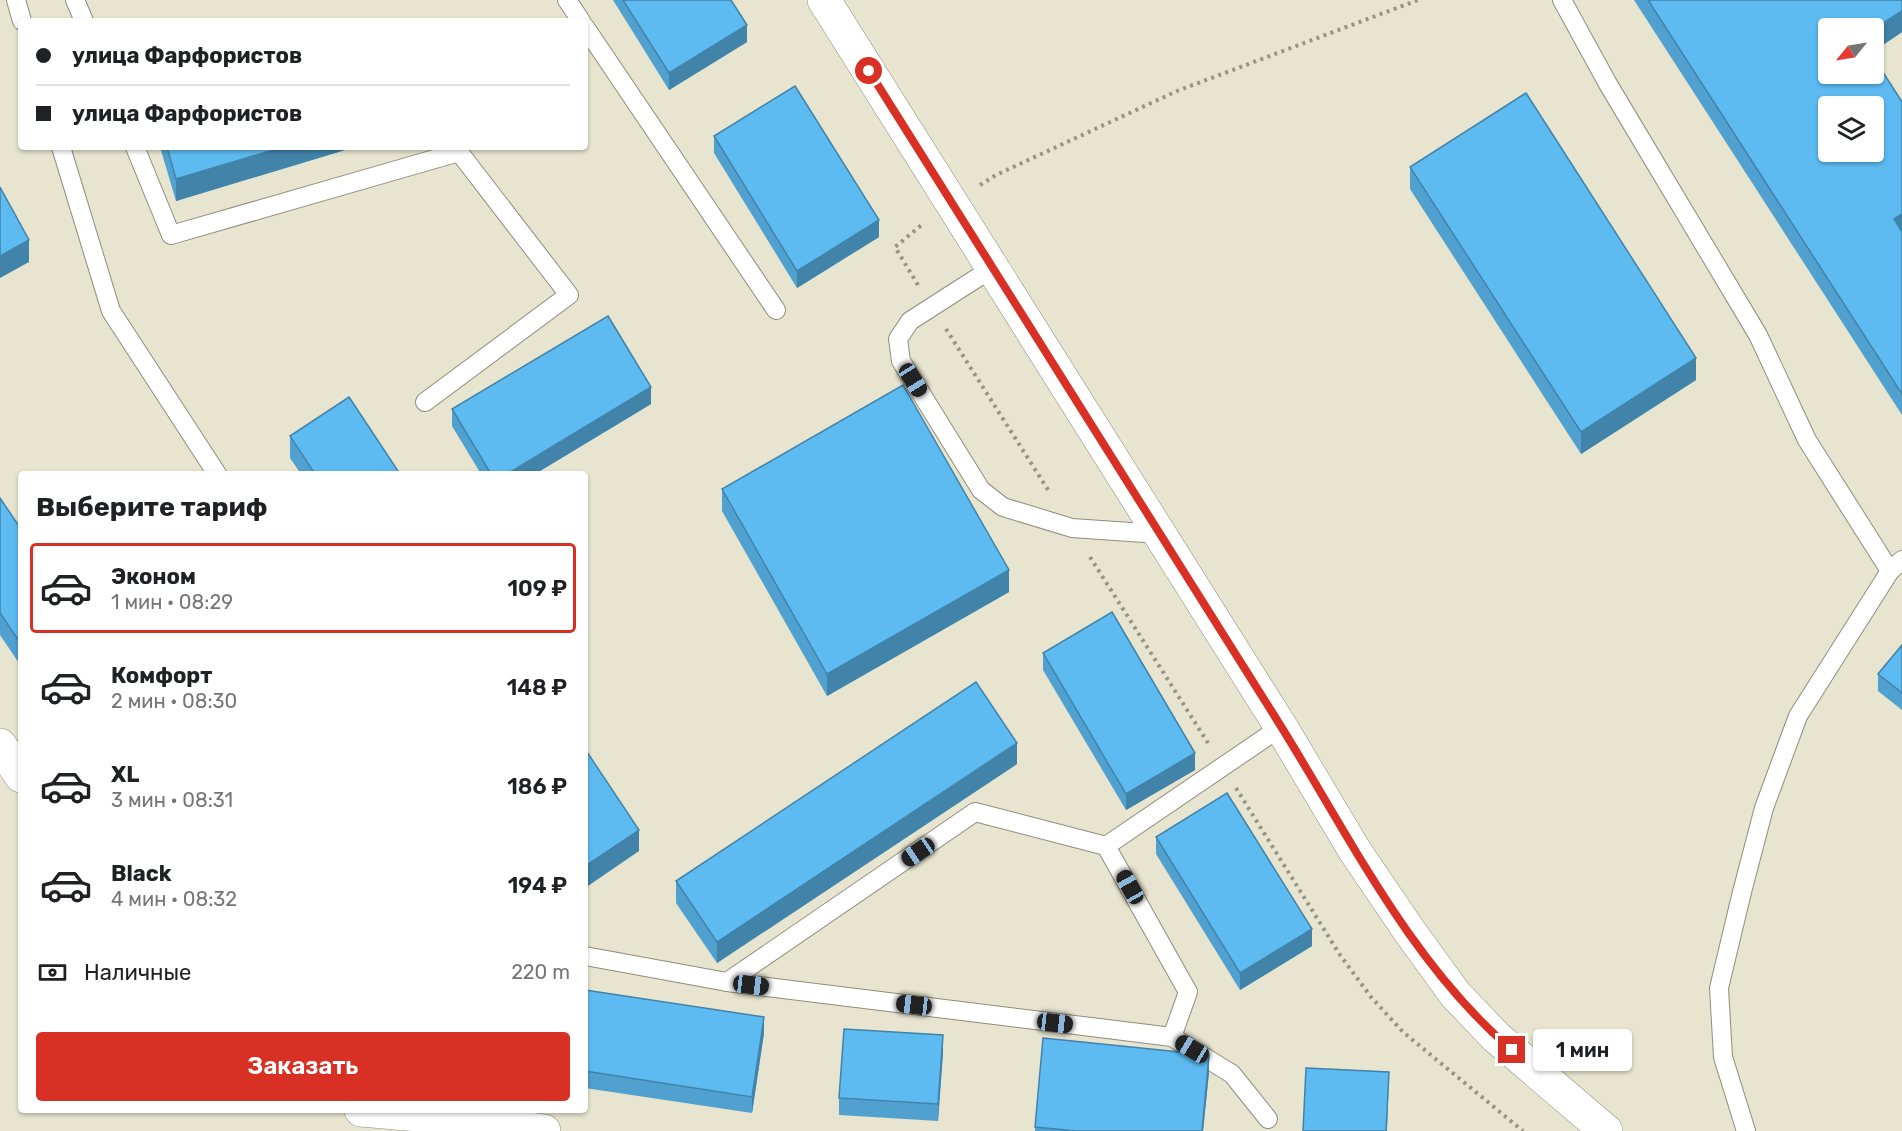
<!DOCTYPE html>
<html lang="ru">
<head>
<meta charset="utf-8">
<style>
  :root { --surface:#fff; --page:#f2f2f2; --text:#202124; --muted:#757577; --line:#e0e0e0; --accent:#d93025 }
  body { margin:0; font-family:Rubik,sans-serif; background:var(--page); color:var(--text); height:100vh; display:flex; flex-direction:column; font-size:22px; white-space:nowrap }
  * { box-sizing:border-box; margin:0 }
  p { font-size:20px; color:var(--muted) }
  .icon { flex:none; width:33px; height:33px; fill:none; stroke:currentColor; stroke-width:2; stroke-linecap:round; stroke-linejoin:round }
  .map { position:relative; flex:1; overflow:hidden }
  .panel { position:absolute; left:18px; top:471px; width:570px; height:642px; display:flex; flex-direction:column; background:var(--surface); border-radius:6px; box-shadow:0 2px 4px #0004 }
  .panel>* { flex:none }
  .hud { position:absolute; left:18px; top:18px; width:570px; height:132px; border-radius:6px; box-shadow:0 2px 4px #0004; display:grid; align-content:center; height:132px; padding:0 18px; background:var(--surface) }
  .needle { width:39px; rotate:240deg }
  .tools { position:absolute; left:1818px; top:18px; display:grid; gap:12px }
  .tools a { display:grid; place-items:center; width:66px; height:66px; border-radius:6px; background:var(--surface); box-shadow:0 2px 4px #0004; font-size:30px }
  .end { position:absolute; width:27px; height:27px; margin:-14px; border:8px solid #d93025; background:#fff; box-shadow:0 0 0 3px #fff }
  .from { border-radius:50% }
  .bubble { position:absolute; height:42px; border-radius:6px; background:var(--surface); box-shadow:0 2px 4px #0004; font-size:20px; font-weight:600; line-height:42px; text-align:center }
  .car { position:absolute; width:18px; height:36px; margin:-18px -9px; border-radius:8px; box-shadow:0 0 4px 2px #0007; background:linear-gradient(#222 24%,#8ab4d8 0 40%,#222 0 76%,#8ab4d8 0 86%,#222 0) }
  .hud b { display:flex; align-items:center; gap:21px; height:57px; font-size:22px }
  .hud b+b { border-top:2px solid var(--line) }
  .hud i { width:15px; height:15px; background:var(--text) }
  ul { padding:0; list-style:none }
  li { display:flex; align-items:center; gap:18px; height:90px; margin:0 12px 9px; padding:0 6px; border:3px solid transparent; border-radius:6px }
  li div { flex:1 }
  li b { display:block; font-size:22px }
  li em { font-style:normal; font-weight:600 }
  li.selected { border-color:var(--accent) }
  li>.icon { width:54px; height:54px; stroke-width:1.5 }
  h2 { padding:0 18px; font-size:27px; line-height:72px }
  .pay { display:flex; align-items:center; gap:15px; height:66px; padding:0 18px; font-size:22px }
  .pay p { margin-inline-start:auto }
  .cta { display:flex; gap:12px; margin-top:auto; padding:12px 18px }
  .cta a { flex:1; height:69px; border-radius:6px; background:var(--accent); color:#fff; font-size:24px; font-weight:600; line-height:69px; text-align:center }
  .map>svg:first-child { display:block }
  .lines { fill:none; stroke-linecap:round; stroke-linejoin:round }
  .service-casing { stroke:#8f8d7a; stroke-width:20 }
  .minor-casing { stroke:#8f8d7a; stroke-width:34 }
  .tertiary-casing { stroke:#8f8d7a; stroke-width:34 }
  .path { stroke:#969485; stroke-width:4; stroke-dasharray:3 4.5; stroke-linecap:butt }
  .service { stroke:#fff; stroke-width:18 }
  .minor { stroke:#fff; stroke-width:33 }
  .tertiary { stroke:#fff; stroke-width:33 }
  .wall { fill:#50a1cf }
  .shaded-wall { fill:#4183a9 }
  .building { fill:#5dbbf1; stroke:#4183a9; stroke-width:1.5; fill-rule:evenodd }
  .route { stroke:#d93025; stroke-width:8 }
</style>
</head>
<body>
<div class="map">
<svg width="1902" height="1131" viewBox="0 0 1902 1131">
  <rect width="100%" height="100%" fill="#e7e4cf"/>
  <g class="lines">
    <defs>
      <g id="service">
        <path d="M16,0L22,21"/>
        <path d="M75,0L84,21"/>
        <path d="M567,0L581,21"/>
        <path d="M1562,0L1608,84L1758,335L1807,440L1890,571"/>
        <path d="M585,27L776,310"/>
        <path d="M61,147L111,311L217,474"/>
        <path d="M135,147L171,235L459,152L569,295L425,402"/>
        <path d="M991,269L910,321L898,339L901,361L981,490L1003,507L1072,528L1159,534"/>
        <path d="M585,956L727,982L975,812L1106,846L1281,727"/>
        <path d="M727,982L1172,1037L1188,992L1106,846"/>
        <path d="M1172,1037L1232,1074L1268,1119"/>
        <path d="M1746,1131L1723,1057L1719,988L1742,892L1764,808L1798,716L1890,571L1902,560"/>
      </g>
      <g id="minor">
        <path d="M0,745L21,776"/>
        <path d="M361,1110L453,1118L544,1131"/>
      </g>
      <path id="tertiary" d="M824,0L1281,727L1355,851L1410,932L1455,994L1496,1037L1606,1131"/>
    </defs>
    <use href="#service" class="service-casing"/>
    <use href="#minor" class="minor-casing"/>
    <use href="#tertiary" class="tertiary-casing"/>
    <g class="path">
      <path d="M980,185L996,175L1177,91L1418,0"/>
      <path d="M918,285L895,247L924,223"/>
      <path d="M946,329L1050,493"/>
      <path d="M1090,557L1208,743"/>
      <path d="M1236,788L1340,955L1371,997L1403,1032L1523,1131"/>
    </g>
    <use href="#service" class="service"/>
    <use href="#minor" class="minor"/>
    <use href="#tertiary" class="tertiary"/>
  </g>
  <g class="wall">
    <path d="M613,0H731L747,42L669,90Z"/>
    <path d="M1634,0H1902V32L1874,51V28H1828L1902,102V415Z"/>
    <path d="M714,136L879,237L797,288L714,153Z"/>
    <path d="M160,147H355L176,201Z"/>
    <path d="M1410,167L1696,380L1581,454L1410,189Z"/>
    <path d="M651,404L535,474H481L452,426V409Z"/>
    <path d="M290,436L400,474H301L290,458Z"/>
    <path d="M722,489L1009,592L827,696L722,511Z"/>
    <path d="M0,498L21,529V666L0,635Z"/>
    <path d="M1902,645V710L1878,691V674Z"/>
    <path d="M1043,653L1195,770L1126,810L1043,670Z"/>
    <path d="M1017,764L717,963L676,903V881Z"/>
    <path d="M1156,837L1312,946L1240,990L1156,854Z"/>
    <path d="M585,990L764,1033L752,1113L585,1088Z"/>
    <path d="M943,1052L938,1121L839,1115V1098Z"/>
    <path d="M1209,1072L1203,1131H1035V1127Z"/>
  </g>
  <g class="shaded-wall">
    <path d="M1902,11V32L1874,51V29Z"/>
    <path d="M747,25V42L669,90V73Z"/>
    <path d="M283,147H355L176,201V179Z"/>
    <path d="M1902,214V236L1894,219Z"/>
    <path d="M879,220V237L797,288V271Z"/>
    <path d="M29,240V262L0,278V256Z"/>
    <path d="M1696,358V380L1581,454V432Z"/>
    <path d="M651,387V404L535,474H507Z"/>
    <path d="M1009,570V592L827,696V674Z"/>
    <path d="M1017,743V764L717,963V942Z"/>
    <path d="M1195,753V770L1126,810V794Z"/>
    <path d="M639,830V851L585,888V866Z"/>
    <path d="M1312,929V946L1240,990V973Z"/>
    <path d="M764,1017V1033L752,1113V1097Z"/>
    <path d="M943,1035V1052L938,1121V1104Z"/>
    <path d="M1209,1055V1072L1203,1131H1202Z"/>
    <path d="M1389,1072L1387,1131H1386Z"/>
  </g>
  <g class="building">
    <path d="M623,0H731L747,25L669,73Z"/>
    <path d="M1648,0H1902V11L1874,29L1828,28V74H1874V58L1902,102V214L1894,219L1902,232V394ZM1828,106H1874V152H1828Z"/>
    <path d="M795,86L879,220L797,271L714,136Z"/>
    <path d="M1526,93L1696,358L1581,432L1410,167Z"/>
    <path d="M167,147H283L176,179Z"/>
    <path d="M0,187L29,240L0,256Z"/>
    <path d="M608,316L651,387L507,474H491L452,409Z"/>
    <path d="M903,385L1009,570L827,674L722,489Z"/>
    <path d="M349,397L400,474H315L290,436Z"/>
    <path d="M0,498L21,529V644L0,613Z"/>
    <path d="M1112,612L1195,753L1126,794L1043,653Z"/>
    <path d="M1902,645V693L1878,674Z"/>
    <path d="M976,682L1017,743L717,942L676,881Z"/>
    <path d="M585,749L639,830L585,866Z"/>
    <path d="M1227,793L1312,929L1240,973L1156,837Z"/>
    <path d="M585,990L764,1017L752,1097L585,1071Z"/>
    <path d="M844,1029L943,1035L938,1104L839,1098Z"/>
    <path d="M1043,1038L1209,1055L1202,1131H1076L1035,1127Z"/>
    <path d="M1306,1068L1389,1072L1386,1131H1303Z"/>
  </g>
  <g class="lines">
    <path class="route" d="M869,71C1006,287 1140,504 1277,720C1348,833 1409,962 1512,1050"/>
  </g>
</svg>
<div class="tools">
<a><svg class="needle" viewBox="-14 -14 28 28"><path d="M0-13l5 13h-10z" fill="#e53935"/><path d="M0 13l5-13h-10z" fill="#757577"/></svg></a>
<a><svg class="icon" aria-label="layers" viewBox="0 0 24 24"><path d="M12 4l9 5-9 5-9-5zM3 14l9 5 9-5"/></svg></a>
</div>
<i class="end from" style="left:869px;top:71px"></i>
<i class="end" style="left:1512px;top:1050px"></i>
<div class="bubble" style="left:1533px;top:1029px;width:99px">1 мин</div>
<i class="car" style="left:913px;top:380px;rotate:148deg"></i>
<i class="car" style="left:918px;top:852px;rotate:236deg"></i>
<i class="car" style="left:1130px;top:887px;rotate:331deg"></i>
<i class="car" style="left:751px;top:985px;rotate:97deg"></i>
<i class="car" style="left:914px;top:1005px;rotate:277deg"></i>
<i class="car" style="left:1055px;top:1023px;rotate:97deg"></i>
<i class="car" style="left:1192px;top:1049px;rotate:301deg"></i>
<div class="hud">
<b><i class="from"></i>улица Фарфористов</b>
<b><i></i>улица Фарфористов</b>
</div>
<section class="panel">
<h2>Выберите тариф</h2>
<ul>
<li class="selected"><svg class="icon" aria-label="car" viewBox="0 0 24 24"><path d="M5 17H2v-5l4-1 3-4h7l3 4 3 1v5h-3M9 17h6M6 11h13"/><circle cx="7" cy="17" r="2"/><circle cx="17" cy="17" r="2"/></svg><div><b>Эконом</b><p>1 мин · 08:29</p></div><em>109 ₽</em></li>
<li><svg class="icon" aria-label="car" viewBox="0 0 24 24"><path d="M5 17H2v-5l4-1 3-4h7l3 4 3 1v5h-3M9 17h6M6 11h13"/><circle cx="7" cy="17" r="2"/><circle cx="17" cy="17" r="2"/></svg><div><b>Комфорт</b><p>2 мин · 08:30</p></div><em>148 ₽</em></li>
<li><svg class="icon" aria-label="car" viewBox="0 0 24 24"><path d="M5 17H2v-5l4-1 3-4h7l3 4 3 1v5h-3M9 17h6M6 11h13"/><circle cx="7" cy="17" r="2"/><circle cx="17" cy="17" r="2"/></svg><div><b>XL</b><p>3 мин · 08:31</p></div><em>186 ₽</em></li>
<li><svg class="icon" aria-label="car" viewBox="0 0 24 24"><path d="M5 17H2v-5l4-1 3-4h7l3 4 3 1v5h-3M9 17h6M6 11h13"/><circle cx="7" cy="17" r="2"/><circle cx="17" cy="17" r="2"/></svg><div><b>Black</b><p>4 мин · 08:32</p></div><em>194 ₽</em></li>
</ul>
<div class="pay"><svg class="icon" aria-label="cash" viewBox="0 0 24 24"><path d="M3 7h18v10H3z"/><circle cx="12" cy="12" r="2"/></svg>Наличные<p>220 m</p></div>
<div class="cta"><a>Заказать</a></div>
</section>
</div>
</body>
</html>
